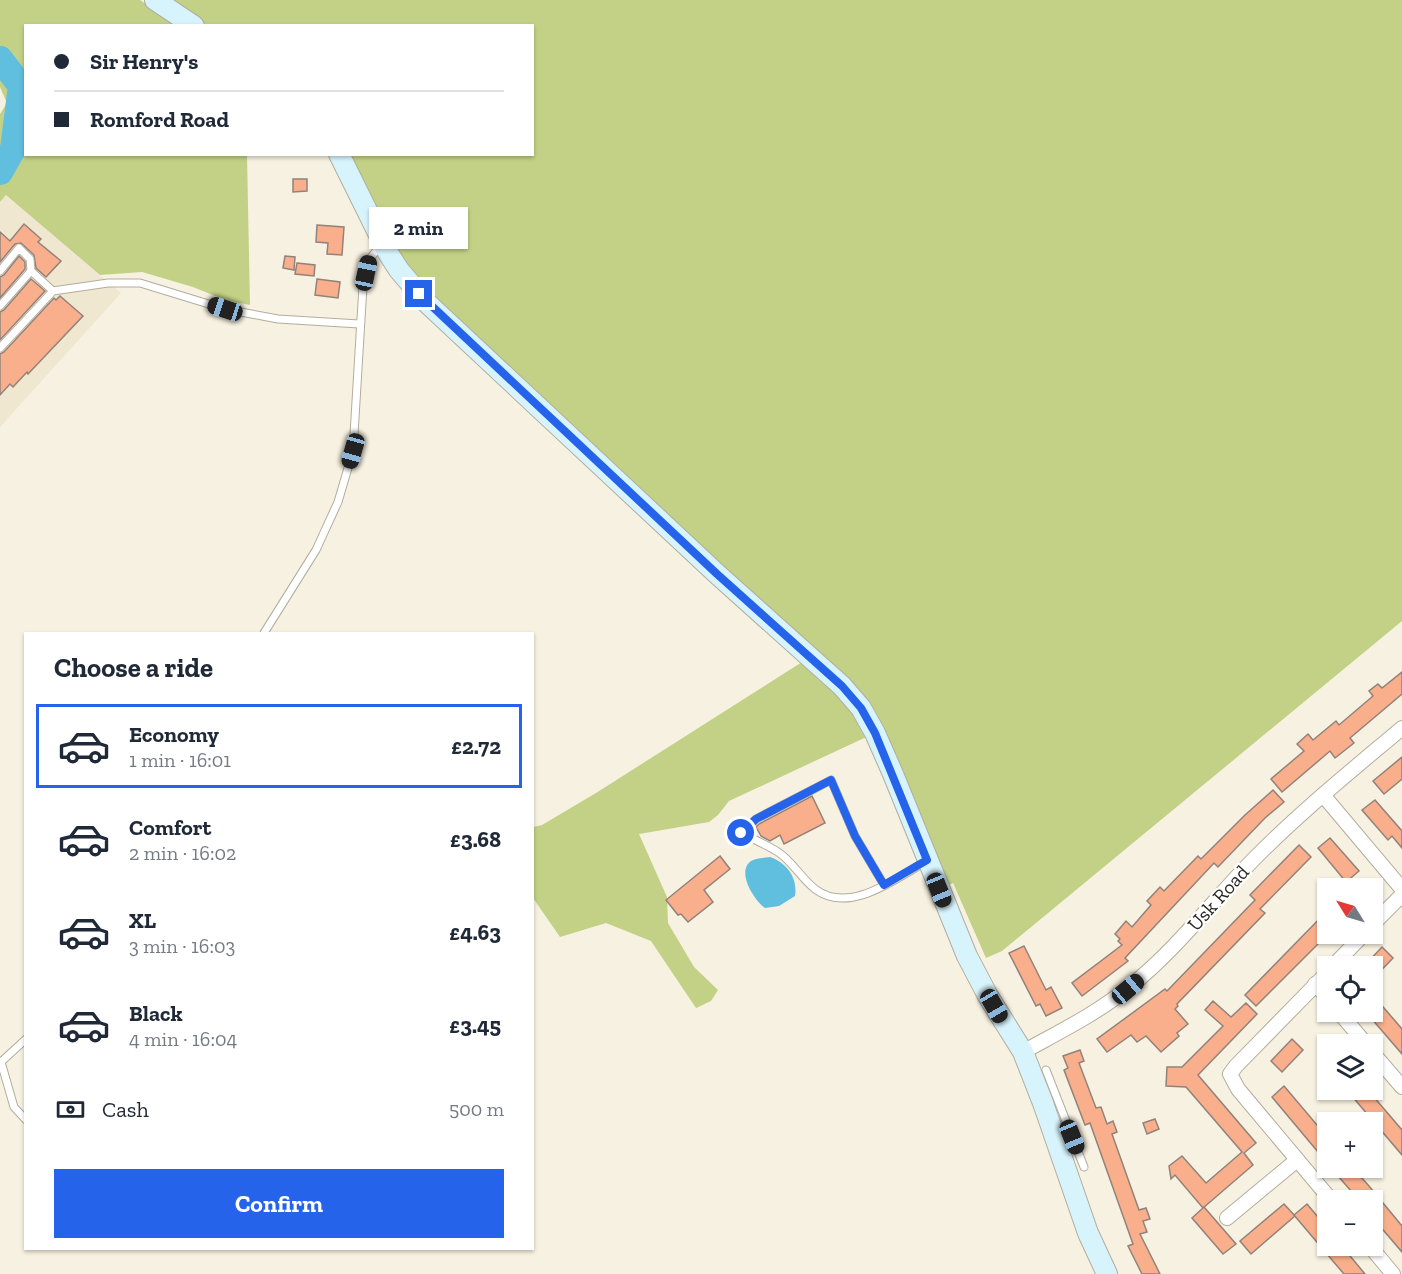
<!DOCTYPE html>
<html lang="en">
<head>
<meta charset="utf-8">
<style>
  :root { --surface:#fff; --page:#f2f2f3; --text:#1f2937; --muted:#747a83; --line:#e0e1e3; --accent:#2563eb }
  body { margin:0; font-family:"Zilla Slab",serif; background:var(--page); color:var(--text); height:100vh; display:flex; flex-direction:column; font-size:22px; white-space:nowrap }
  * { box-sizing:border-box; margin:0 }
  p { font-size:20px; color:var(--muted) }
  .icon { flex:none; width:33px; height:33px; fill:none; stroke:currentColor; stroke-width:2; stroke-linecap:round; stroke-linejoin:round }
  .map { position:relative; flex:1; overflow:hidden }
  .details { position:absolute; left:24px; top:632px; width:510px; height:618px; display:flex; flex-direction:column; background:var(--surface); border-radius:0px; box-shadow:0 2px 4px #0004 }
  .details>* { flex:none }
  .top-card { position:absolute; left:24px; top:24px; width:510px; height:132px; border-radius:0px; box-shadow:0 2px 4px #0004; display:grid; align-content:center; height:132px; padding:0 30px; background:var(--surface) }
  .needle { width:39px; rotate:307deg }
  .tools { position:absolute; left:1317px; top:878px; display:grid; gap:12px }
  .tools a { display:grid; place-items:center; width:66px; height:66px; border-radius:0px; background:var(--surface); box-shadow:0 2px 4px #0004; font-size:30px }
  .end { position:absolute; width:27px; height:27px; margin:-14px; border:8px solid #2563eb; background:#fff; box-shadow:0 0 0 3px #fff }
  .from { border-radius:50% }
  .bubble { position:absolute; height:42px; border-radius:0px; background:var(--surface); box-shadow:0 2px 4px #0004; font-size:20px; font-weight:700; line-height:42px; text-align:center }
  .car { position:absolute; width:18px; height:36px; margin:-18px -9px; border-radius:8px; box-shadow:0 0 4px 2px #0007; background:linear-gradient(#222 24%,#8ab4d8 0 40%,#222 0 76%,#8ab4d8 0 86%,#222 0) }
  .top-card b { display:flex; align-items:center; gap:21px; height:57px; font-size:22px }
  .top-card b+b { border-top:2px solid var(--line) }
  .top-card i { width:15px; height:15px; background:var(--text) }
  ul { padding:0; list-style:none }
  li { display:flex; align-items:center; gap:18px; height:84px; margin:0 12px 9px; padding:0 18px; border:3px solid transparent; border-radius:0px }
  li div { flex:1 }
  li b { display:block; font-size:22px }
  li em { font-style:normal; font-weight:700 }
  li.selected { border-color:var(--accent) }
  li>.icon { width:54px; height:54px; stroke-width:1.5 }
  h2 { padding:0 30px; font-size:27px; line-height:72px }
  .pay { display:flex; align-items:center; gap:15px; height:66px; padding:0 30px; font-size:22px }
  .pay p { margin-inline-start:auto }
  .action { display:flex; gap:12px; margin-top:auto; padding:12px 30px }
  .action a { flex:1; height:69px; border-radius:0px; background:var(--accent); color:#fff; font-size:24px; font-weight:700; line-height:69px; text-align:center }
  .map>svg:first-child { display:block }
  .built { fill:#f0e7d0 }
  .green { fill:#c2d186 }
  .water { fill:#60bede }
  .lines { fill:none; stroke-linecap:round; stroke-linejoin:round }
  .river { stroke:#60bede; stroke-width:26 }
  .building { fill:#f9af8b; stroke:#92827b; stroke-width:1.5 }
  .lane-casing { stroke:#b3ad9e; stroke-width:9 }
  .street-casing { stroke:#b3ad9e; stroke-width:16 }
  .secondary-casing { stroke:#b3ad9e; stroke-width:22 }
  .lane { stroke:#fff; stroke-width:7 }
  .street { stroke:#fff; stroke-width:14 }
  .secondary { stroke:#d7f3fc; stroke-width:20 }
  .route { stroke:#2563eb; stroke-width:8 }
  .labels { text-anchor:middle; stroke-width:4.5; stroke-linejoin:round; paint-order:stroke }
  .street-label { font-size:20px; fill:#292721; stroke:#fff }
</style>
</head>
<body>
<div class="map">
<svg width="1402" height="1274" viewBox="0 0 1402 1274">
  <rect width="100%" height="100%" fill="#f7f1e1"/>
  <path class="built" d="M6,195L121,293L0,427V202Z"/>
  <g class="green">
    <path d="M0,0H140L178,25L26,26V154L247,155L250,305L225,300L193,287L142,272L100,275L6,195L0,202V114L7,103L0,87Z"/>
    <path d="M156,0H1402V621L1002,951L986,958L953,883L939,890L875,733L729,801L718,815L709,822L639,834L667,897L668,923L694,967L718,990L711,1001L696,1008L651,941L606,923L560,937L533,898V827L542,825L596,793L810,657L427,302L336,155L532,154V26L194,25Z"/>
  </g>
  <path class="water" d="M770,857C787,863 798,878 795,896L779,906L765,908C754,900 736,872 751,861C756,858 764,858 770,857Z"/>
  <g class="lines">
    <path class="river" d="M0,59L21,86L13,149L0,172"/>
  </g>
  <g class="building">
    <path d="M293,179H307V191L293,192Z"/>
    <path d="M24,224L41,239L38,242L61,261L46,277L36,268L34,255L21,243L15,244L0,262V232L10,241Z"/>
    <path d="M317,225L344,227L342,255L327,254L328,243L316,242Z"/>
    <path d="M19,256L25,262V269L0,298V277L4,275Z"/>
    <path d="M285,256L295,257L294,270L283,268Z"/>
    <path d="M297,263L315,265L314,276L295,274Z"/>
    <path d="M31,279L45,291L0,340V312L4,310Z"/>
    <path d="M317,279L340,282L338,298L315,295Z"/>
    <path d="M60,296L83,316L28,374L27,372L13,387L10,384L0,395V354L4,352L54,298L56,300Z"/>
    <path d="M1402,672V694L1350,738L1354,743L1335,758L1330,751L1282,792L1271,779L1304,751L1297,744L1308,734L1313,740L1336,721L1339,725L1373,696L1369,691L1378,684L1382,688Z"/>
    <path d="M1402,757V779L1384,794L1373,781Z"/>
    <path d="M1273,790L1284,802L1265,818L1218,867L1214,863L1125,958L1128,961L1082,996L1072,983L1122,945L1118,941L1120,939L1115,934L1126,921L1132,927L1151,905L1147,901L1160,887L1164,891L1198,856L1201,859L1245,815Z"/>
    <path d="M812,796L825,823L784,844L780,835L770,841L761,836L756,827L759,824Z"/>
    <path d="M1375,800L1402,831V848L1392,836L1388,840L1362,810Z"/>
    <path d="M1330,838L1359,871L1346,882L1318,848Z"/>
    <path d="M1299,845L1311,857L1260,909L1265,913L1177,1004L1178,1006L1175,1009L1188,1024L1177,1033L1179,1036L1161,1052L1146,1036L1137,1042L1131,1035L1107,1052L1097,1039L1165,989L1167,991L1255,900L1250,895Z"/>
    <path d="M720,856L730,869L704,890L713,902L688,922L681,914L678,915L666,900Z"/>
    <path d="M1328,910V934L1256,1006L1245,995Z"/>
    <path d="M1024,946L1046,990L1051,987L1062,1008L1046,1016L1040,1004L1036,1006L1009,953Z"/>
    <path d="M1382,947L1393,958L1372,980V966H1364Z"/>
    <path d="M1372,994L1402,1029V1054L1365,1011H1372Z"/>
    <path d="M1213,1001L1231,1017L1246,1003L1257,1014L1198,1075L1256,1143L1244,1153L1253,1165L1203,1208L1175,1175L1171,1179L1169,1166L1182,1156L1206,1183L1242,1152L1186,1087L1166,1086L1167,1067H1182L1223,1026L1205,1010Z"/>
    <path d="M1292,1039L1303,1050L1282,1072L1271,1061Z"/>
    <path d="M1080,1050L1084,1061L1079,1063L1096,1108L1101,1107L1107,1124L1113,1121L1117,1132L1112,1134L1139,1210L1146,1208L1150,1219L1143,1221L1147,1232L1140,1234L1160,1274H1142L1128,1246L1133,1244L1090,1123L1085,1125L1064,1070L1068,1068L1063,1056Z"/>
    <path d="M1284,1086L1328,1138V1164L1272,1097Z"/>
    <path d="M1357,1089H1367L1402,1130V1155L1351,1095Z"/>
    <path d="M1155,1119L1159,1129L1147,1134L1143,1123Z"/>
    <path d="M1330,1167H1352L1369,1186L1402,1226V1252L1372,1217V1200H1359Z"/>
    <path d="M1284,1204L1295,1216L1251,1254L1240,1241Z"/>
    <path d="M1307,1204L1328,1229V1245H1341L1365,1274H1344L1332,1260L1294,1215Z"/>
    <path d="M1204,1207L1236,1244L1223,1254L1192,1218Z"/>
  </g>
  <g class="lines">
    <defs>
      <g id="lane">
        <path d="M0,271L19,248L30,259L31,271L0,306"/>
        <path d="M31,271L53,291"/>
        <path d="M0,348L53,291L108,283H140L225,309L278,319L359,324"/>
        <path d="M264,633L316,550L338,502L353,451L363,286L368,261L381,245"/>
        <path d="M884,885L855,836L831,780L756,819L741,833C753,839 767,845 778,852C792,861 801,878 815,889C849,915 895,879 925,862"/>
        <path d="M26,1039L1,1062L14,1107L26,1120"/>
        <path d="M1046,1070L1084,1167"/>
      </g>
      <g id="street">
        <path d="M1323,795L1402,889"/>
        <path d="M1372,925L1402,895"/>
        <path d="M1333,966L1365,933"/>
        <path d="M1328,972L1236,1066L1230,1074L1238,1089L1331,1200"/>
        <path d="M1315,984L1328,998"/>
        <path d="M1338,1011L1366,1044"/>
        <path d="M1023,1052C1059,1032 1096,1014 1128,988C1175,951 1210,904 1252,861C1299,813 1351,771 1402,728"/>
        <path d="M1372,1052L1402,1087"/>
        <path d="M1227,1218L1297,1160"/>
        <path d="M1369,1245L1393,1274"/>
      </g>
      <g id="secondary">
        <path d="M155,0L194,26"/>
        <path d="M339,154L388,253L399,270L427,303L717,574L842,686L861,708L875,733L893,774L967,956L988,996L1023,1052L1043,1103L1088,1233L1107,1274"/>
      </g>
    </defs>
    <use href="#lane" class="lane-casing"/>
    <use href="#street" class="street-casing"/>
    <use href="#secondary" class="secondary-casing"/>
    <use href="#lane" class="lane"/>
    <use href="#street" class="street"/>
    <use href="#secondary" class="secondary"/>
  </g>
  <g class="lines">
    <path class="route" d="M419,294L717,574L842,686L861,708L875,733L927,860L884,885L855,836L831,780L756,819L741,833"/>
  </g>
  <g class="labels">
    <g class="street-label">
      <text transform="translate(1218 898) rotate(-48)" y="7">Usk Road</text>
    </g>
  </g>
</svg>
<div class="tools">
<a><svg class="needle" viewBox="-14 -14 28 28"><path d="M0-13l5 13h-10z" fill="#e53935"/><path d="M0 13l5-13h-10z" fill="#747a83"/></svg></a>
<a><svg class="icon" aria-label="locate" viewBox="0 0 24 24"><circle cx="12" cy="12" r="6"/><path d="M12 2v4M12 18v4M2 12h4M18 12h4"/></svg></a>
<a><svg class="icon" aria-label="layers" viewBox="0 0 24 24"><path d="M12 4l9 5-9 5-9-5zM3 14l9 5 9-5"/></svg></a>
<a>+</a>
<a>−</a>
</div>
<i class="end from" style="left:741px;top:833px"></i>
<i class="end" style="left:419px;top:294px"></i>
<div class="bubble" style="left:369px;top:207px;width:99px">2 min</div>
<i class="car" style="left:366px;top:273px;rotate:12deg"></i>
<i class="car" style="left:225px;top:309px;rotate:288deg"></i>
<i class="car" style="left:353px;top:451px;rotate:196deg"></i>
<i class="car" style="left:939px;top:890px;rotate:158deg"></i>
<i class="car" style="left:1128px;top:989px;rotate:50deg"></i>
<i class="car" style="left:994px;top:1006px;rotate:150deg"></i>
<i class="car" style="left:1072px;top:1137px;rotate:158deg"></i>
<div class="top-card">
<b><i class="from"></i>Sir Henry's</b>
<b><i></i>Romford Road</b>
</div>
<section class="details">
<h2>Choose a ride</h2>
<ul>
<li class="selected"><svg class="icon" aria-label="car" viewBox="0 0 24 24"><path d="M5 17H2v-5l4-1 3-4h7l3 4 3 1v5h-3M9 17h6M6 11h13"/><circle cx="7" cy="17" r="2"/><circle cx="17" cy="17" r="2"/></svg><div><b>Economy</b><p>1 min · 16:01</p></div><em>£2.72</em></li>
<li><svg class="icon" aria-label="car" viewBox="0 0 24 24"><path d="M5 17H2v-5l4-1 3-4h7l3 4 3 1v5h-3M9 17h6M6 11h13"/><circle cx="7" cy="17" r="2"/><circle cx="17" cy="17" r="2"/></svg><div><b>Comfort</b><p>2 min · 16:02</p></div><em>£3.68</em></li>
<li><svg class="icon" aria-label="car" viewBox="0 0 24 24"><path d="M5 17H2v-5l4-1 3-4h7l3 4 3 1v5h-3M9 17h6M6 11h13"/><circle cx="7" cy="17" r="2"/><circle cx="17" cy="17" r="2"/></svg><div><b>XL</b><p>3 min · 16:03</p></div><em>£4.63</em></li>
<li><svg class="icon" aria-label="car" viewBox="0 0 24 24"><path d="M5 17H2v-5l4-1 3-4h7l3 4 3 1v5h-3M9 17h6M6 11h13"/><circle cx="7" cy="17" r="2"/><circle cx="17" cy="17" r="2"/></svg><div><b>Black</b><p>4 min · 16:04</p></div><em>£3.45</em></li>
</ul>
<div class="pay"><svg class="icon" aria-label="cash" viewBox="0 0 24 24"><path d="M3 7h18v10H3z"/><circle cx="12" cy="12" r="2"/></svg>Cash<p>500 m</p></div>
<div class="action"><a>Confirm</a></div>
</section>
</div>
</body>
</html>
